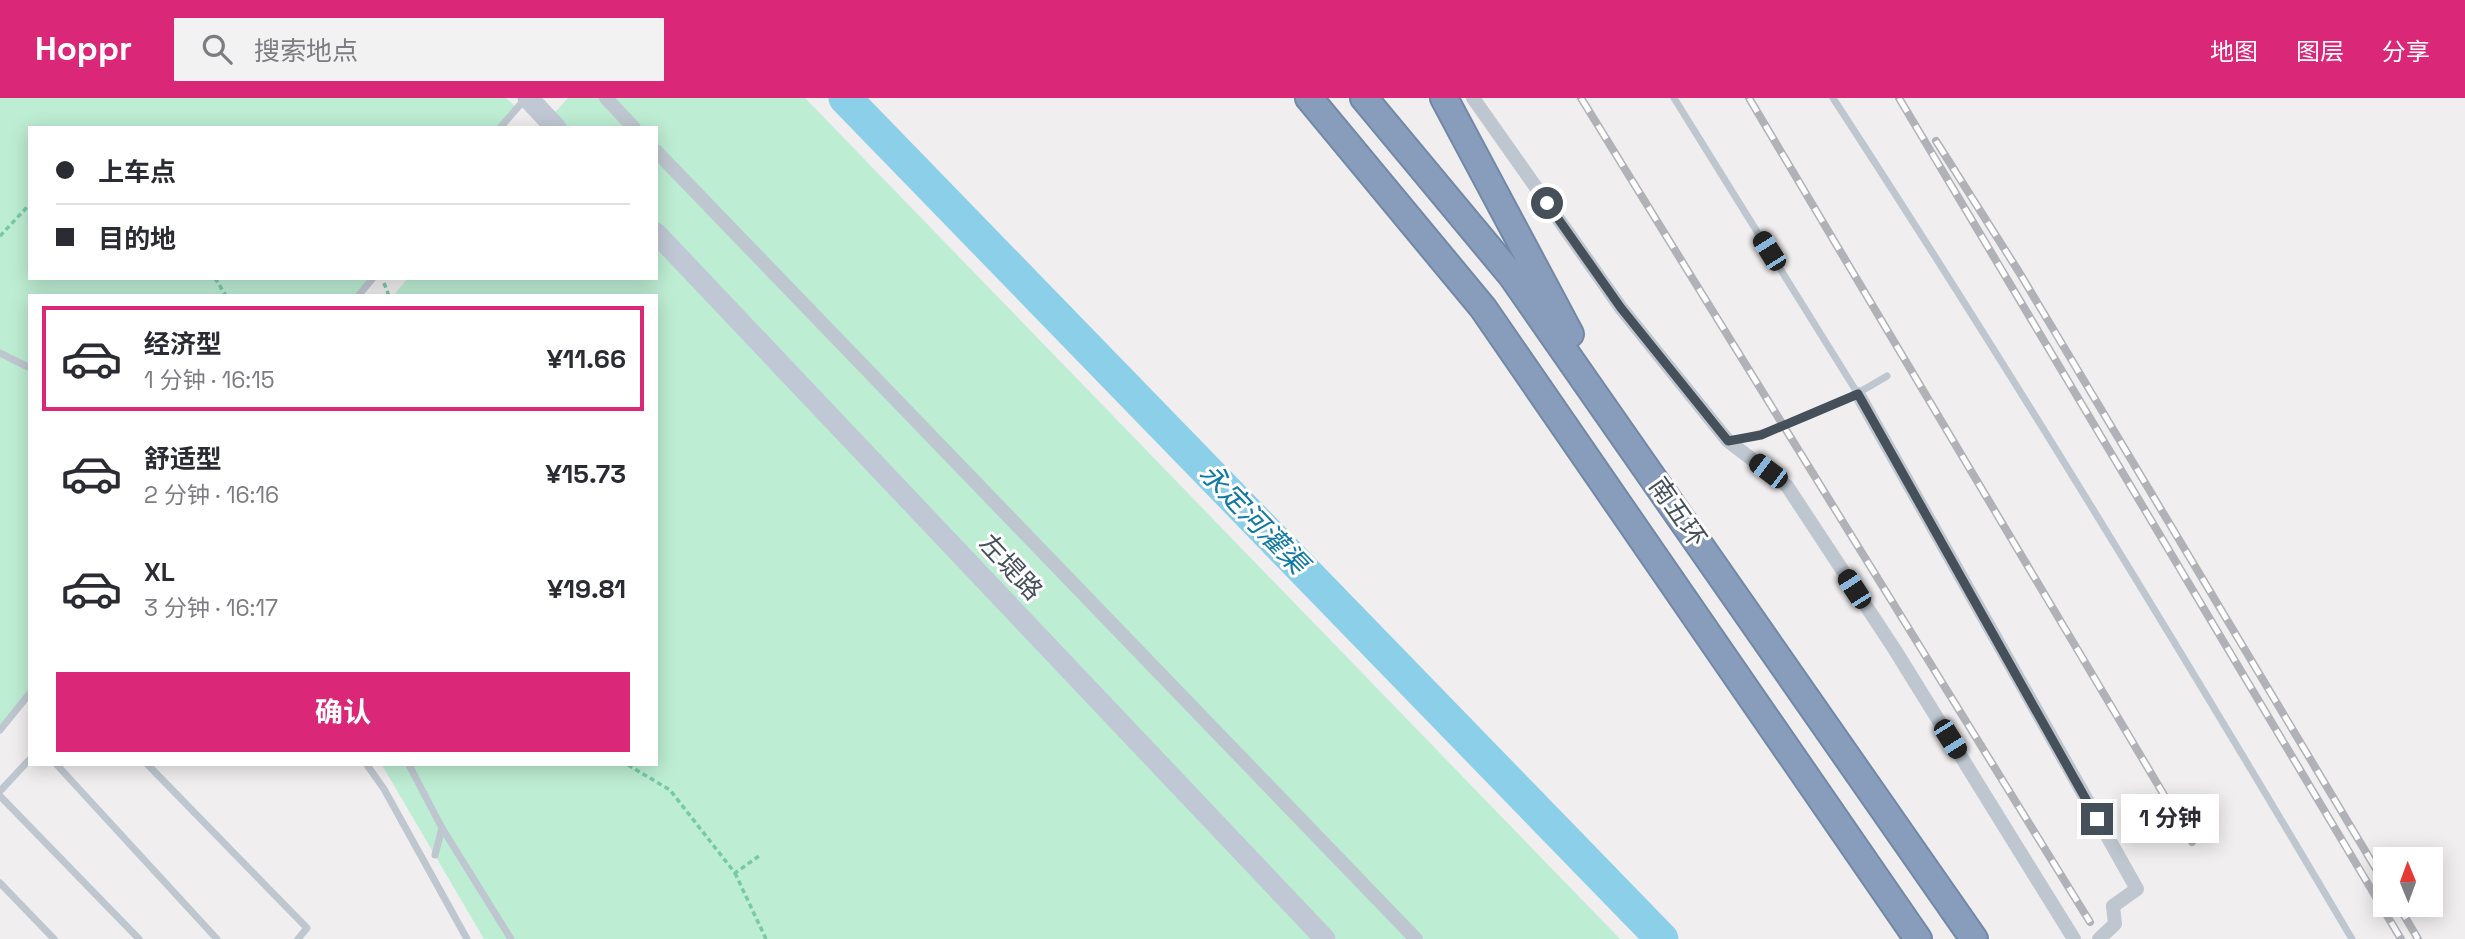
<!DOCTYPE html>
<html lang="zh">
<head>
<meta charset="utf-8">
<style>
  :root { --surface:#fff; --page:#f2f2f3; --text:#2b2b33; --muted:#7c7c81; --line:#e1e1e2; --accent:#db2777 }
  body { margin:0; font-family:"Space Grotesk","Noto Sans SC",sans-serif; background:var(--page); color:var(--text); height:100vh; display:flex; flex-direction:column; font-size:26px; white-space:nowrap }
  * { box-sizing:border-box; margin:0 }
  p { font-size:23px; color:var(--muted) }
  .icon { flex:none; width:38px; height:38px; fill:none; stroke:currentColor; stroke-width:2; stroke-linecap:round; stroke-linejoin:round }
  .map { position:relative; flex:1; overflow:hidden }
  .drawer { position:absolute; left:28px; top:196px; width:630px; height:472px; display:flex; flex-direction:column; background:var(--surface); border-radius:0px; box-shadow:0 4px 18px #0003 }
  .drawer>* { flex:none }
  .top-card { position:absolute; left:28px; top:28px; width:630px; height:154px; border-radius:0px; box-shadow:0 4px 18px #0003; display:grid; align-content:center; height:154px; padding:0 28px; background:var(--surface) }
  .needle { width:46px; rotate:359deg }
  .tools { position:absolute; left:2373px; top:749px; display:grid; gap:14px }
  .tools a { display:grid; place-items:center; width:70px; height:70px; border-radius:0px; background:var(--surface); box-shadow:0 4px 18px #0003; font-size:35px }
  .end { position:absolute; width:32px; height:32px; margin:-16px; border:9px solid #46505a; background:#fff; box-shadow:0 0 0 4px #fff }
  .from { border-radius:50% }
  .bubble { position:absolute; height:49px; border-radius:0px; background:var(--surface); box-shadow:0 4px 18px #0003; font-size:23px; font-weight:700; line-height:49px; text-align:center }
  .car { position:absolute; width:21px; height:42px; margin:-21px -10px; border-radius:9px; box-shadow:0 0 5px 2px #0007; background:linear-gradient(#222 24%,#8ab4d8 0 40%,#222 0 76%,#8ab4d8 0 86%,#222 0) }
  .top-card b { display:flex; align-items:center; gap:24px; height:66px; font-size:26px }
  .top-card b+b { border-top:2px solid var(--line) }
  .top-card i { width:18px; height:18px; background:var(--text) }
  ul { padding:12px 0 0; list-style:none }
  li { display:flex; align-items:center; gap:21px; height:105px; margin:0 14px 10px; padding:0 14px; border:4px solid transparent; border-radius:0px }
  li div { flex:1 }
  li b { display:block; font-size:26px }
  li em { font-style:normal; font-weight:700 }
  li.current { border-color:var(--accent) }
  li>.icon { width:63px; height:63px; stroke-width:1.5 }
  .cta { display:flex; gap:14px; margin-top:auto; padding:14px 28px }
  .cta a { flex:1; height:80px; border-radius:0px; background:var(--accent); color:#fff; font-size:28px; font-weight:700; line-height:80px; text-align:center }
  header { display:flex; align-items:center; gap:42px; box-sizing:border-box; height:98px; padding:0 35px; background:var(--accent); color:#fff }
  header strong { font-size:33px }
  nav { display:flex; gap:38px; margin-inline-start:auto; font-size:24px }
  .search { width:490px; height:63px; background:var(--page); display:flex; align-items:center; gap:18px; box-sizing:border-box; padding:0 24px; border-radius:0px; color:var(--muted); font-size:26px }
  .map>svg:first-child { display:block }
  .green { fill:#bdedd3 }
  .lines { fill:none; stroke-linecap:round; stroke-linejoin:round }
  .river { stroke:#8bcfe8; stroke-width:33 }
  .motorway-casing { stroke:#7288a7; stroke-width:30 }
  .path { stroke:#76caa6; stroke-width:3.5; stroke-dasharray:5 3.5; stroke-linecap:butt }
  .service { stroke:#bec7cf; stroke-width:7 }
  .minor { stroke:#bec7cf; stroke-width:14 }
  .secondary { stroke:#bfc8d4; stroke-width:21 }
  .motorway { stroke:#879dbb; stroke-width:26 }
  .rail-casing { stroke:#b0b2b8; stroke-width:8 }
  .rail { stroke:#fff; stroke-width:5; stroke-dasharray:16; stroke-linecap:butt }
  .route { stroke:#46505a; stroke-width:9 }
  .labels { text-anchor:middle; stroke-width:6; stroke-linejoin:round; paint-order:stroke }
  .street-label { font-size:26px; fill:#46505a; stroke:#fff }
  .water-label { font-size:28px; font-style:italic; fill:#117aa3; stroke:#fff }
</style>
</head>
<body>
<header>
<strong>Hoppr</strong>
<div class="search"><svg class="icon" aria-label="search" viewBox="0 0 24 24"><circle cx="10" cy="10" r="6"/><path d="M15 15l6 6"/></svg>搜索地点</div>
<nav><a>地图</a><a>图层</a><a>分享</a></nav>
</header>
<div class="map">
<svg width="2465" height="841" viewBox="0 0 2465 841">
  <rect width="100%" height="100%" fill="#f0eeee"/>
  <g class="green">
    <path d="M0,0H506L517,10L501,30H30V180H376L361,198H30V597L0,633Z"/>
    <path d="M568,0H805L1620,841H484L382,667H656V198H393L408,180H656V30H541Z"/>
  </g>
  <g class="lines">
    <path class="river" d="M845,0L1662,841"/>
    <defs>
      <g id="motorway">
        <path d="M1309,0L1483,210L1918,841"/>
        <path d="M1364,0L1512,178L1974,841"/>
        <path d="M1444,0L1570,236"/>
      </g>
    </defs>
    <use href="#motorway" class="motorway-casing"/>
    <g class="path">
      <path d="M149,30H154"/>
      <path d="M0,138L30,106"/>
      <path d="M215,180L226,198"/>
      <path d="M384,185L389,198"/>
      <path d="M628,667L670,692L735,775L759,758"/>
      <path d="M735,775L766,841"/>
    </g>
    <g class="service">
      <path d="M1674,0L1858,296"/>
      <path d="M1833,0C2013,276 2184,557 2352,841"/>
      <path d="M500,30L525,1"/>
      <path d="M358,198L373,180"/>
      <path d="M0,255L30,270"/>
      <path d="M1729,343C1781,333 1842,306 1887,278"/>
      <path d="M0,632L30,595"/>
      <path d="M57,667L217,841"/>
      <path d="M148,667L307,830L298,841"/>
      <path d="M367,667L384,691L467,841"/>
      <path d="M409,667L442,730L435,757"/>
      <path d="M0,693L30,661"/>
      <path d="M0,698L139,841"/>
      <path d="M442,730L511,841"/>
      <path d="M0,785L54,841"/>
    </g>
    <g class="minor">
      <path d="M606,0L634,30"/>
      <path d="M1473,0L1621,210L1728,343L1787,388L1895,552L2074,841"/>
      <path d="M656,53L1416,841"/>
      <path d="M1858,296L2137,791L2113,808L2115,826L2099,841"/>
    </g>
    <g class="secondary">
      <path d="M528,0L556,30"/>
      <path d="M656,135L1325,841"/>
    </g>
    <use href="#motorway" class="motorway"/>
    <defs>
      <g id="rail">
        <path d="M1581,0L2090,824"/>
        <path d="M1749,0L2192,744"/>
        <path d="M1899,0L2401,841"/>
        <path d="M1936,43L2019,174L2385,786"/>
        <path d="M2398,807L2418,841"/>
      </g>
    </defs>
    <use href="#rail" class="rail-casing"/>
    <use href="#rail" class="rail"/>
  </g>
  <g class="lines">
    <path class="route" d="M1547,105L1621,210L1728,343L1761,337L1858,296L2097,721"/>
  </g>
  <g class="labels">
    <g class="street-label">
      <text transform="translate(1678 414) rotate(55)" y="9">南五环</text>
      <text transform="translate(1011 469) rotate(47)" y="9">左堤路</text>
    </g>
    <g class="water-label">
      <text transform="translate(1254 420) rotate(46)" y="10">永定河灌渠</text>
    </g>
  </g>
</svg>
<div class="tools">
<a><svg class="needle" viewBox="-14 -14 28 28"><path d="M0-13l5 13h-10z" fill="#e53935"/><path d="M0 13l5-13h-10z" fill="#7c7c81"/></svg></a>
</div>
<i class="end from" style="left:1547px;top:105px"></i>
<i class="end" style="left:2097px;top:721px"></i>
<div class="bubble" style="left:2121px;top:696px;width:98px">1 分钟</div>
<i class="car" style="left:1769px;top:153px;rotate:328deg"></i>
<i class="car" style="left:1768px;top:373px;rotate:307deg"></i>
<i class="car" style="left:1854px;top:491px;rotate:327deg"></i>
<i class="car" style="left:1950px;top:641px;rotate:148deg"></i>
<div class="top-card">
<b><i class="from"></i>上车点</b>
<b><i></i>目的地</b>
</div>
<section class="drawer">
<ul>
<li class="current"><svg class="icon" aria-label="car" viewBox="0 0 24 24"><path d="M5 17H2v-5l4-1 3-4h7l3 4 3 1v5h-3M9 17h6M6 11h13"/><circle cx="7" cy="17" r="2"/><circle cx="17" cy="17" r="2"/></svg><div><b>经济型</b><p>1 分钟 · 16:15</p></div><em>¥11.66</em></li>
<li><svg class="icon" aria-label="car" viewBox="0 0 24 24"><path d="M5 17H2v-5l4-1 3-4h7l3 4 3 1v5h-3M9 17h6M6 11h13"/><circle cx="7" cy="17" r="2"/><circle cx="17" cy="17" r="2"/></svg><div><b>舒适型</b><p>2 分钟 · 16:16</p></div><em>¥15.73</em></li>
<li><svg class="icon" aria-label="car" viewBox="0 0 24 24"><path d="M5 17H2v-5l4-1 3-4h7l3 4 3 1v5h-3M9 17h6M6 11h13"/><circle cx="7" cy="17" r="2"/><circle cx="17" cy="17" r="2"/></svg><div><b>XL</b><p>3 分钟 · 16:17</p></div><em>¥19.81</em></li>
</ul>
<div class="cta"><a>确认</a></div>
</section>
</div>
</body>
</html>
